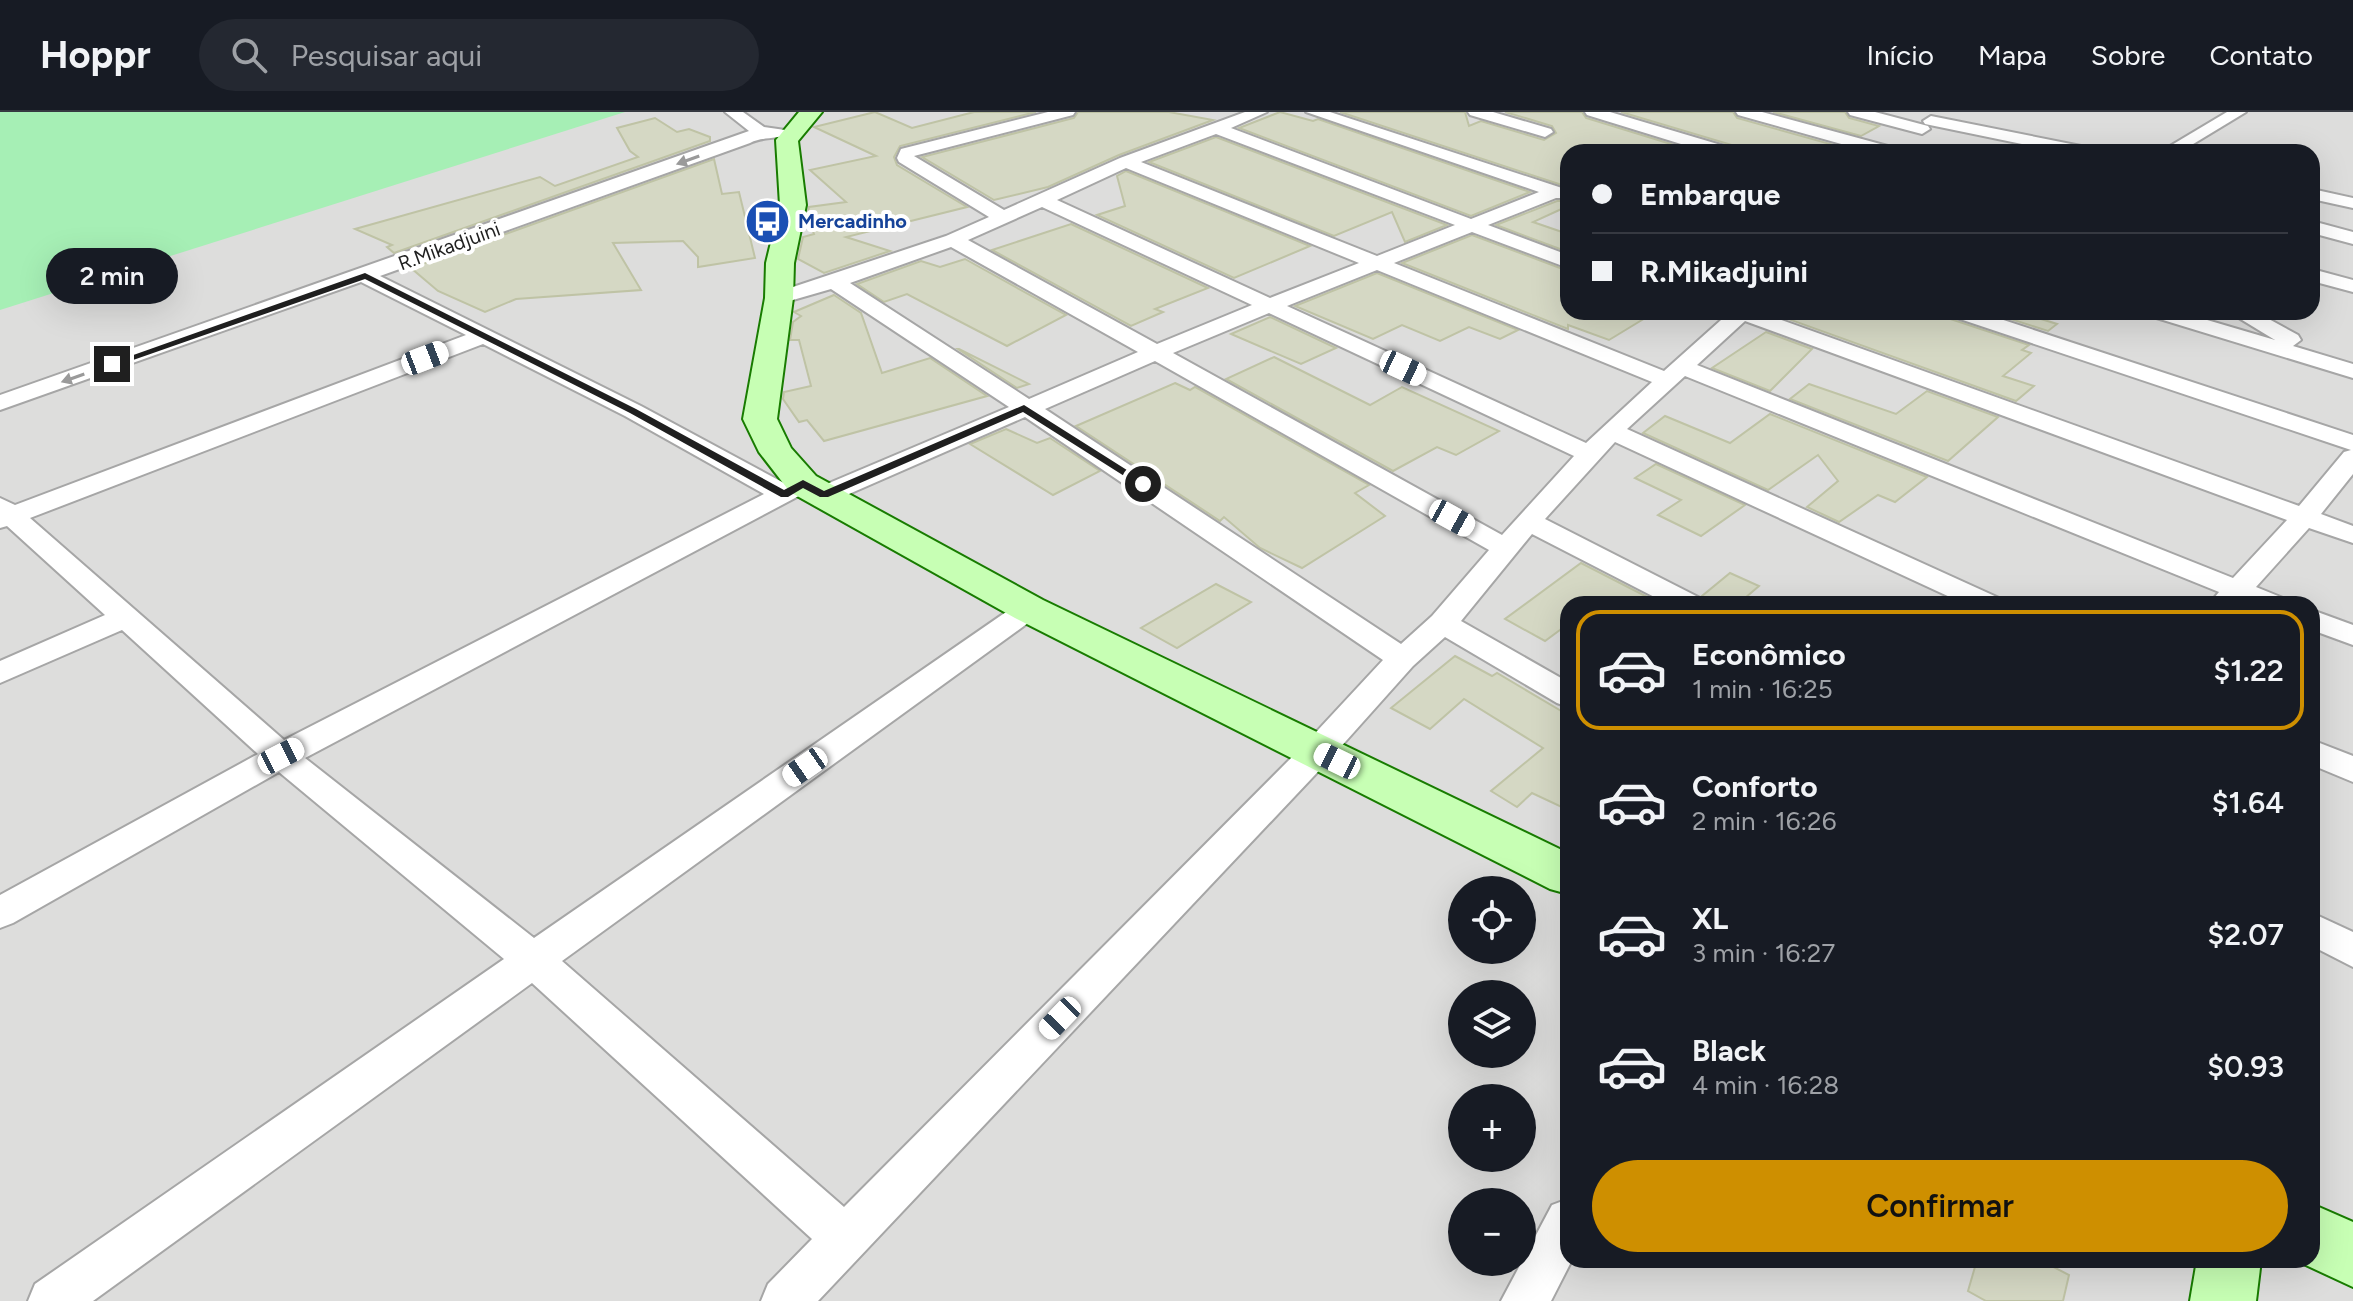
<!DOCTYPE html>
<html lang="pt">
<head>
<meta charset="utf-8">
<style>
  :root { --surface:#171b24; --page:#242831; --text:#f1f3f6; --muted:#9ea1a6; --line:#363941; --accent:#ce8f00 }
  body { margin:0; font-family:Figtree,sans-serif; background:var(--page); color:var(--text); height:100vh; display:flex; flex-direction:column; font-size:30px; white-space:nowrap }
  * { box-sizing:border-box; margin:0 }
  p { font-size:26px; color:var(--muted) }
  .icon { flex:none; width:44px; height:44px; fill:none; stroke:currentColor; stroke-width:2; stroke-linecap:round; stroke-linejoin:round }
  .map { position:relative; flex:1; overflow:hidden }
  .side { position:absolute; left:1560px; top:484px; width:760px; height:672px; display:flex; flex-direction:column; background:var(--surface); border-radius:24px; box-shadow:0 8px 32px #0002 }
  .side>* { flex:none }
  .guide { position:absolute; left:1560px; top:32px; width:760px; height:176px; border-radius:24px; box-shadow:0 8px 32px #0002; display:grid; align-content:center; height:176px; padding:0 32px; background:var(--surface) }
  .tools { position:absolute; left:1448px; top:764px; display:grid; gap:16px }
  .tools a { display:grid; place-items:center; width:88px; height:88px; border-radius:50%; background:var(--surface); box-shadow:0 8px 32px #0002; font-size:40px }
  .end { position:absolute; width:36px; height:36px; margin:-18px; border:10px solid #1f1f1f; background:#fff; box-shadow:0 0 0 4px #fff }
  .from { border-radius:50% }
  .bubble { position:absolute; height:56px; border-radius:28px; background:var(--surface); box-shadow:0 8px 32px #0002; font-size:26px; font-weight:600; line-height:56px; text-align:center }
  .car { position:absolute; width:24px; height:48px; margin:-24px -12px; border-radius:10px; box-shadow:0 0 6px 2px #0007; background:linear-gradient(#fff 24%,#345 0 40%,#fff 0 76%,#345 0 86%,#fff 0) }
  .guide b { display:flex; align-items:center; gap:28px; height:76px; font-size:30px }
  .guide b+b { border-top:2px solid var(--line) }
  .guide i { width:20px; height:20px; background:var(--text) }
  ul { padding:14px 0 0; list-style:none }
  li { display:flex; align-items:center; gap:24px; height:120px; margin:0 16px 12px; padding:0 16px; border:4px solid transparent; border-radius:24px }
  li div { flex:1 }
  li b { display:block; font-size:30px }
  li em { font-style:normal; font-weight:600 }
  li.on { border-color:var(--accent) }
  li>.icon { width:72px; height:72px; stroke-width:1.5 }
  .action { display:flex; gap:16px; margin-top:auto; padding:16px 32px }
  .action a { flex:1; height:92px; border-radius:48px; background:var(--accent); color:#111; font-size:32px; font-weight:600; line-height:92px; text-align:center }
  header { display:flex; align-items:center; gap:48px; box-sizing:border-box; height:112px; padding:0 40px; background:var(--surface); border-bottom:2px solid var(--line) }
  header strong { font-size:38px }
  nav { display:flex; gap:44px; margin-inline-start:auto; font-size:28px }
  .search { width:560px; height:72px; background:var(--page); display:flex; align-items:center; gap:20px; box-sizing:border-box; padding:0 28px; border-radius:44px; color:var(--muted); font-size:30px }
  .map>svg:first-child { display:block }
  .residential { fill:#dddddc; fill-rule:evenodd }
  .grass { fill:#a6efb5 }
  .building { fill:#d5d8c4; stroke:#bfc3a5; stroke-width:2 }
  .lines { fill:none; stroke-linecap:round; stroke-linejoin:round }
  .street-casing { stroke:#a6a6a6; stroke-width:4 }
  .secondary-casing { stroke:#187c00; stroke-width:4 }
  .street { fill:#fff; fill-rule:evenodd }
  .secondary { fill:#c7ffb4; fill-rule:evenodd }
  .oneway { fill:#9a9a9a }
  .route { fill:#1f1f1f }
  .labels { text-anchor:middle; stroke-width:8; stroke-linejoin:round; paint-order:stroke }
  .far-transit-label { font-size:20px; font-weight:bold; fill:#164399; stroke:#fff; text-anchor:start }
  .far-street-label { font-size:20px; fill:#1f1f1f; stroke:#fff }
</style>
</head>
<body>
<header>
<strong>Hoppr</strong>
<div class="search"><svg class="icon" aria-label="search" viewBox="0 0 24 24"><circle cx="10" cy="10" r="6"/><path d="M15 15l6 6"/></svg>Pesquisar aqui</div>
<nav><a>Início</a><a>Mapa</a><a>Sobre</a><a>Contato</a></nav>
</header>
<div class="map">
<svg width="2353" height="1189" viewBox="0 0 2353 1189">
  <rect width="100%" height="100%" fill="#ecf1e4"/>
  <path class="residential" d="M0,0H2353V1189H0ZM1568,40H2312V200H1568ZM1568,492H2312V1148H1568ZM1462,778H1522V838H1462ZM1462,882H1522V942H1462ZM1462,986H1522V1046H1462ZM1462,1090H1522V1150H1462Z"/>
  <path class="grass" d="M0,0H625L0,198Z"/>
  <g class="building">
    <path d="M875,0L912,16L974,0H1036L900,34L894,45L897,53L967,95L846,125L890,139L824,161L798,147L803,125L814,122L807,104L809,95L846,90L810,58L876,44L814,15Z"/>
    <path d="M1078,0H1169L1213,8L1119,43L1048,75L994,88L922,45L1074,6Z"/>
    <path d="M1280,0L1313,9L1318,7L1530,80L1471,104L1239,16Z"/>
    <path d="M1340,0H1465L1469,14L1481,9L1544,28L1556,21L1552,14L1505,0H1582L1586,6L1697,40H1568V75Z"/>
    <path d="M1621,0H1733L1737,6L1841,35L1834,39L1816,35L1807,40H1736L1732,33Z"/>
    <path d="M1773,0H1845L1849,6L1879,14L1861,24Z"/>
    <path d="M655,6L677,20L689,17L710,25V29L394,141L387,135L392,133L355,117L540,65L555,74L638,45L630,39L617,16Z"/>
    <path d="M1216,25L1447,113L1405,130L1392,100L1334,124L1149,50Z"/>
    <path d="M714,47L722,82L739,80L755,146L698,155V145L683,129L613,131L641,178L516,187L485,200L438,179L411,156Z"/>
    <path d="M1126,59L1310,134L1234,166L1097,103L1125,94L1117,64Z"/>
    <path d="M1557,89H1568V94L1533,110L1568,122V140L1496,113Z"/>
    <path d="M1071,112L1208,176L1155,197L1163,200L1131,214L992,138Z"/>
    <path d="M1472,123L1568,159V200H1655L1609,228L1568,213V217L1402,151Z"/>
    <path d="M965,147L1066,203L1007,234L907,182L884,190L857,172L921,149L940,155Z"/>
    <path d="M1377,161L1518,218L1500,227L1469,215L1440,229L1402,213L1373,227L1295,194Z"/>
    <path d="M834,183L861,201L882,261L930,246L987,284L824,329L807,308L799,310L783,287L784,280L811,274L799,228H790L793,210L801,204L794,200Z"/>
    <path d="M1769,200H1944L1950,207L2029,233L2022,238L2031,241L2003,264L2034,274L2016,289Z"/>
    <path d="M1989,200H2019L2057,212L2048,219Z"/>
    <path d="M1270,205L1336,236L1301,252L1231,222Z"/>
    <path d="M1766,220L1812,237L1770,279L1712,256Z"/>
    <path d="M958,237H959L1029,272L1017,276Z"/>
    <path d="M1274,245L1370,293L1402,275L1499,319L1456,343L1437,335L1393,359L1226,267Z"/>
    <path d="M1175,271L1190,278L1195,275L1369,373L1355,381L1385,404L1302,456L1260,436L1224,405L1220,409L1076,314Z"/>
    <path d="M1809,272L1896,302L1927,279L1998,305L1948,349L1790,287Z"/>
    <path d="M1770,302L1927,365L1895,390L1878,383L1839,410L1807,395L1838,369L1818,343L1768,378L1643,321L1665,304L1730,331Z"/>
    <path d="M1006,317L1037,331L1050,326L1100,359L1053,383L970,332Z"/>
    <path d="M1656,352L1745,393L1701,424L1658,403L1681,388L1635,366Z"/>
    <path d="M1581,451L1661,492H1568V512L1545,529L1505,507Z"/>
    <path d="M1730,461L1759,474L1738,492H1708L1702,484Z"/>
    <path d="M1216,472L1251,490L1177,536L1141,516Z"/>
    <path d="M1455,544L1492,564L1497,561L1568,603V698L1532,681L1517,695L1491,679L1543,636L1464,587L1430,617L1391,596Z"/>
    <path d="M1977,1148H2040L2069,1163L2063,1189H1986L1968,1179Z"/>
  </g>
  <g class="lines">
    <defs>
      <g id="street">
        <path d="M725,0H743L764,15L785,18L787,21C779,28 764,24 750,31L380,164L641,294L784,371L803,364L812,367L816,372L812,377L305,646L534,826L1019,491L1029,488L1039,491L1044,497L1039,503L562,849L844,1095L1305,632L1383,548L1025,305L833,389H815L811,383L815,377L1009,295L831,177L779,192L769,186L772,182L946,124L989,105L899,50L897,46L901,37L1048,0H1075L1073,3L914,44L1004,98L1120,46L1245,0H1267L1231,16L1471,107L1539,80L1306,0H1330L1568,78V86H1556L1488,113L1568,143V156L1472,120L1394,151L1664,259L1730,200H1759L2299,394L2344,340L2351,338L1951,204L1947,200H1979L2353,323V362L2321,402L2353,414V431L2309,416L2256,475L2283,486L2288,492H2209L2219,480L1685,264L1627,317L1999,486L2004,492H1965L1615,330L1545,407L1700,486L1705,492H1668L1532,422L1461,509L1568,570V595L1557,591L1445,525L1413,554L1329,648L818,1189H761L768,1172L812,1127L532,871L93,1189H28L35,1172L504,847L279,660L13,811L0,816V783L258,642L122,518L0,571V549L105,503L7,414L0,416V386L15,393L466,223L361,170L0,298V283L749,19ZM1216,22L1455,113L1377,144L1141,50ZM1126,56L1359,151L1270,186L1057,88ZM1042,95L1252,193L1157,232L968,128ZM951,135L1138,240L1029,287L850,171ZM1377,158L1652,270L1586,331L1287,194ZM1269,201L1574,344L1502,423L1173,241ZM1745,209L2287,408L2233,466L1697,253ZM483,232L625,304L764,382L284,628L30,406ZM1155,249L1489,438L1432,504L1401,532L1045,297Z"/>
        <path d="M1468,0H1493L1551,17L1553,20L1545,25L1470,3Z"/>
        <path d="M1585,0H1610L1731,36L1733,40H1707L1587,3Z"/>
        <path d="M1736,0H1762L1895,36L1897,40H1870L1738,3Z"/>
        <path d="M1848,0H1875L1928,14L1930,17L1922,22L1850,3Z"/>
        <path d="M2227,0H2246L2180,40H2160Z"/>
        <path d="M1931,4L2086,35L2094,40H2061L1925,12L1923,9Z"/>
        <path d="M2312,77L2353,86V96L2312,87Z"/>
        <path d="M2312,109L2353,120V132L2312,121Z"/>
        <path d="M2312,157L2353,168V180L2312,169Z"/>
        <path d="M2146,200H2180L2275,228L2229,200H2256L2298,223L2301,228L2293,234L2353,252V266L2150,204Z"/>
        <path d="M2312,498L2353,513V533L2312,518Z"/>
        <path d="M2312,628L2353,644V670L2312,653Z"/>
        <path d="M2312,801L2353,820V855L2312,834Z"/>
        <path d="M1568,1087V1148H1572L1551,1189H1501L1552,1093Z"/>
      </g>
      <g id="secondary">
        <path d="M799,0H822L798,29L806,93L794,151L793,186L777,307L791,336L816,364L1043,488L1568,741V782L1550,777L1015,506L790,380L759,340L743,307L765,186L766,151L780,93L776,28Z"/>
        <path d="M2312,1092L2353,1110V1175L2295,1148H2312Z"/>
        <path d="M2197,1148H2261L2256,1189H2190Z"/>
      </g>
    </defs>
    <use href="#street" class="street-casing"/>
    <use href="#secondary" class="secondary-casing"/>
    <use href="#street" class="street"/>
    <use href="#secondary" class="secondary"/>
  </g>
  <defs><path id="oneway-solid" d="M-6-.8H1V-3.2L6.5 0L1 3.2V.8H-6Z" transform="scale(2)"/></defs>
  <g class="oneway">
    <use href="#oneway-solid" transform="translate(688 48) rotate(160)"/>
    <use href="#oneway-solid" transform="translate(73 266) rotate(161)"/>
  </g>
  <path class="route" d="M365,161L636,297L784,378L803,368L824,379L1024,293L1149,372L1140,374L1023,300L828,385H820L803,376L788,385H781L630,301L365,167L116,254L108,252Z"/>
  <defs>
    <symbol id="bus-disc" viewBox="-11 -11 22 22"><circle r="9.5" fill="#1a4fb4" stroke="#fff"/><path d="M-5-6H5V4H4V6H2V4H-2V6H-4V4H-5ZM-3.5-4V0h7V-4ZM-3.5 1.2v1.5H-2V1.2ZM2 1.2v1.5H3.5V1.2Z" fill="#fff"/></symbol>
  </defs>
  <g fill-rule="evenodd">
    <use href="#bus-disc" x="742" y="84" width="51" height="51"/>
  </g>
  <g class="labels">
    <g class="far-transit-label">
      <text x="798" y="116">Mercadinho</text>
    </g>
    <g class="far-street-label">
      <text transform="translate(449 134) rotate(-20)" y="7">R.Mikadjuini</text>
    </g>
  </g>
</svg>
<div class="tools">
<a><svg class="icon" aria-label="locate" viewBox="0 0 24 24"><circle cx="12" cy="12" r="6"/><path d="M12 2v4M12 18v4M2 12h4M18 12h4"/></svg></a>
<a><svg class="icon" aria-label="layers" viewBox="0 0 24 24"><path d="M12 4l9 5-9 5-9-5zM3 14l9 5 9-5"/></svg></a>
<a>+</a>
<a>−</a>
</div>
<i class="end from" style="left:1143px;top:372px"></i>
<i class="end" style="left:112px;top:252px"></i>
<div class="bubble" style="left:46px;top:136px;width:132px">2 min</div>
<i class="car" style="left:425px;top:246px;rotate:69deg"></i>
<i class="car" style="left:1403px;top:256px;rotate:115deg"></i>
<i class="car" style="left:1452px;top:406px;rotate:119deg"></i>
<i class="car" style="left:281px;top:644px;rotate:63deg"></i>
<i class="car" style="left:1337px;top:649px;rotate:296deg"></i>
<i class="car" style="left:805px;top:655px;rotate:235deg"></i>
<i class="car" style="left:1060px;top:906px;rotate:224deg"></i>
<div class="guide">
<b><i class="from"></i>Embarque</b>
<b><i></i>R.Mikadjuini</b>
</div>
<section class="side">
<ul>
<li class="on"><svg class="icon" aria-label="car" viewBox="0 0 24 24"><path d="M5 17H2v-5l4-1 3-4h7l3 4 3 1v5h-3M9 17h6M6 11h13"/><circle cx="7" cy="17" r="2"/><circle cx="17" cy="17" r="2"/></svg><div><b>Econômico</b><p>1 min · 16:25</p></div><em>$1.22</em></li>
<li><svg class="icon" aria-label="car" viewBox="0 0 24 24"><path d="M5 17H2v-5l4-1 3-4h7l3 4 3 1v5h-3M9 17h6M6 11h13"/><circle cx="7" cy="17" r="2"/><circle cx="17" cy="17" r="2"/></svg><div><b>Conforto</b><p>2 min · 16:26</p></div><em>$1.64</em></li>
<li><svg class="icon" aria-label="car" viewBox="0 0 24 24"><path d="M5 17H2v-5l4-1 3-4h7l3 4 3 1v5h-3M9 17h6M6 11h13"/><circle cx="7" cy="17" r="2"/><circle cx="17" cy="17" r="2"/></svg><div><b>XL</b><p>3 min · 16:27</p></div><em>$2.07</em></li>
<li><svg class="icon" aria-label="car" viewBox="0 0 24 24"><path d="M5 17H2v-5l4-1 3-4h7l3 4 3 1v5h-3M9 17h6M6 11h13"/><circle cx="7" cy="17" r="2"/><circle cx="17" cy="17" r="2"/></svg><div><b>Black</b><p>4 min · 16:28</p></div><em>$0.93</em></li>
</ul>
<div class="action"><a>Confirmar</a></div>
</section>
</div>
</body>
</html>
